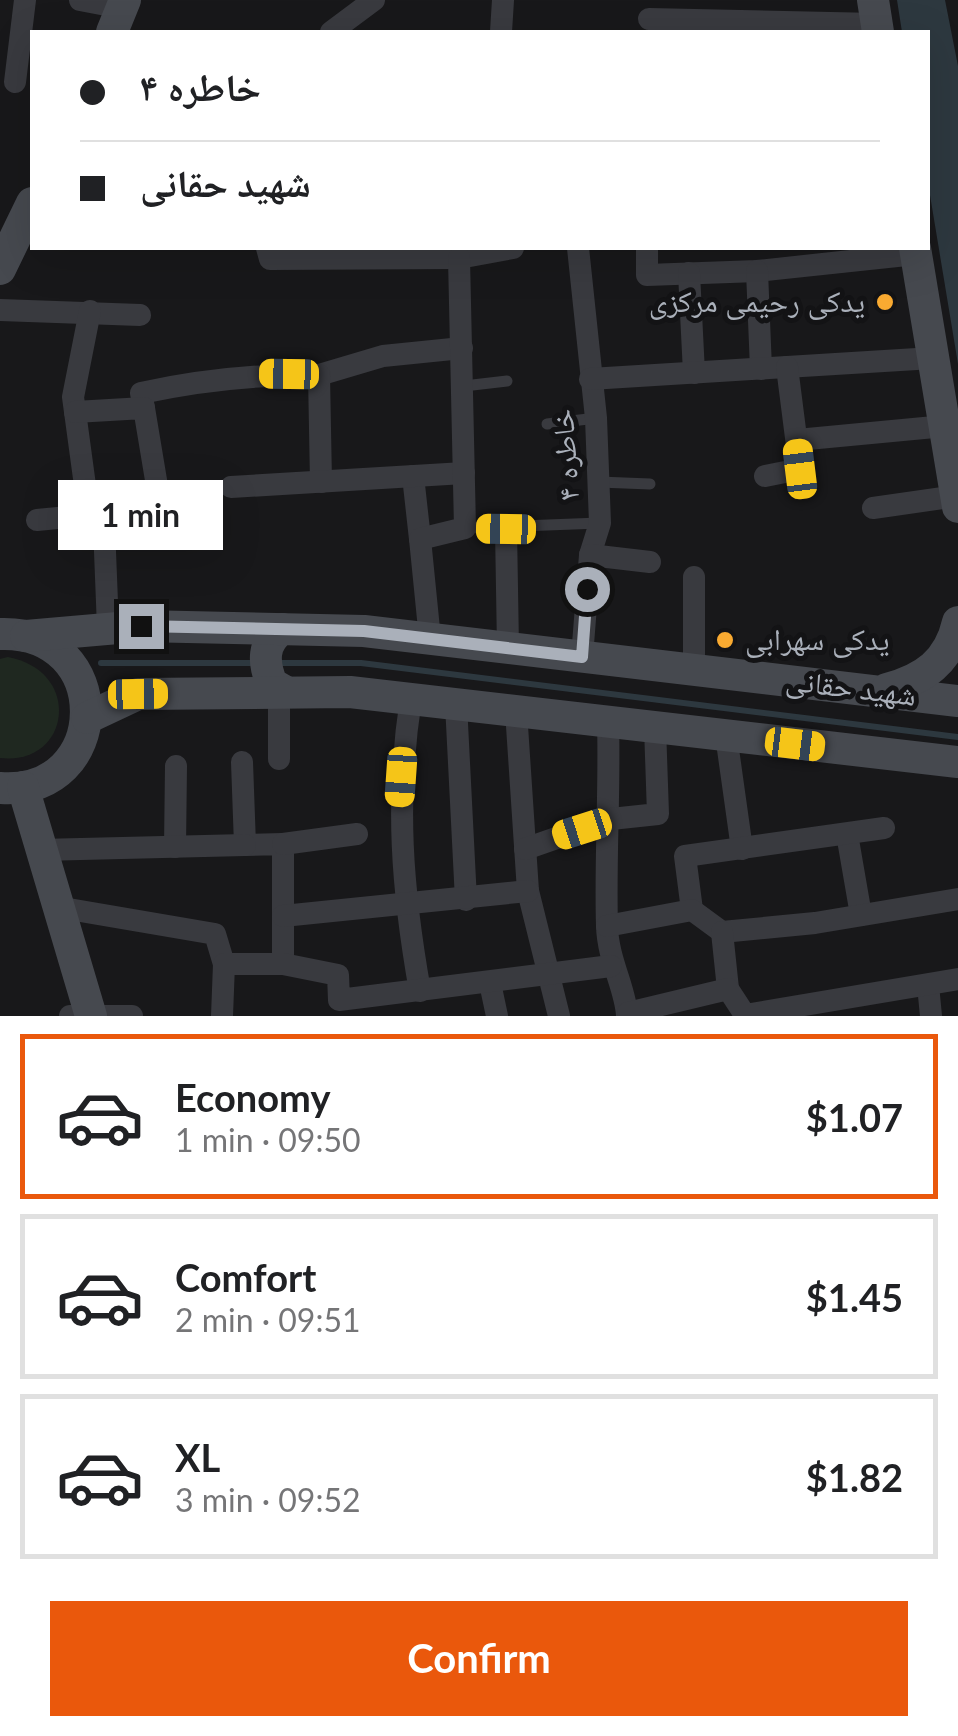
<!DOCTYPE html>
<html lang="en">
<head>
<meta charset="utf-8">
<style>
  :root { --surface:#fff; --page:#f2f2f2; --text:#202124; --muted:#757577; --line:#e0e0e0; --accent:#ea580c }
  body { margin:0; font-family:Lato,"Noto Naskh Arabic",sans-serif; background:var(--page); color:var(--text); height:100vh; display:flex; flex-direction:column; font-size:38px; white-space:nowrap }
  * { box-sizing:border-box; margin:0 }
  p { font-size:32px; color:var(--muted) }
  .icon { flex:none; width:55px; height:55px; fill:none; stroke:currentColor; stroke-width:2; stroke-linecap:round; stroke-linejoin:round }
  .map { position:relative; height:1016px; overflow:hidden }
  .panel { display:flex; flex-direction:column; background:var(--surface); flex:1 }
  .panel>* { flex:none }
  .banner { position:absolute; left:30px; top:30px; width:900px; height:220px; border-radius:0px; box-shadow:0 10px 40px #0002; display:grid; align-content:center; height:220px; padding:0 50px; background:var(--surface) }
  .end { position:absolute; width:45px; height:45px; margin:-22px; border:12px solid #aab0ba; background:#111; box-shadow:0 0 0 5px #111 }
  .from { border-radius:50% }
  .bubble { position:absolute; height:70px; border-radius:0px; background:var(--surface); box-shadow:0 10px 40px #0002; font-size:32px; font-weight:700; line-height:70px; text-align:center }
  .car { position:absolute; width:30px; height:60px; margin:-30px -15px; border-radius:12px; box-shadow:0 0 8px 2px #0007; background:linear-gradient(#f5c518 24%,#345 0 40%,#f5c518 0 76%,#345 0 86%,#f5c518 0) }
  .banner b { display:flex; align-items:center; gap:35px; height:95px; font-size:38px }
  .banner b+b { border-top:2px solid var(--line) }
  .banner i { width:25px; height:25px; background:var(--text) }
  ul { padding:18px 0 0; list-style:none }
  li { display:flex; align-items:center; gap:30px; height:165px; margin:0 20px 15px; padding:0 30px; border:5px solid var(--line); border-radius:0px }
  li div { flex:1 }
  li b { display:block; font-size:38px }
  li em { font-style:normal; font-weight:700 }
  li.on { border-color:var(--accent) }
  li>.icon { width:90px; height:90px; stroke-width:1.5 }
  .button { display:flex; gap:20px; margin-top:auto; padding:20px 50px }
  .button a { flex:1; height:115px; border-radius:0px; background:var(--accent); color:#fff; font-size:40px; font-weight:700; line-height:115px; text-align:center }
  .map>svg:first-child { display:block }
  .green { fill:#1f2820 }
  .water { fill:#2d383f }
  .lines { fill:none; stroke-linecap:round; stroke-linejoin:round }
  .stream { stroke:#2d383f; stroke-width:6 }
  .lane { stroke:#393a3f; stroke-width:11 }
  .street { stroke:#393a3f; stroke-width:22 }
  .secondary { stroke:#46494f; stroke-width:32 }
  .route { stroke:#aab0ba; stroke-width:12 }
  .poi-dot { fill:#f9aa31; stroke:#131315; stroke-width:4 }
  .labels { text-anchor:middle; stroke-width:10; stroke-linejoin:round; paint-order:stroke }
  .poi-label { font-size:30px; fill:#aab0ba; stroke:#131315; text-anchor:end }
  .street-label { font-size:30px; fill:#aab0ba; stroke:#131315 }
</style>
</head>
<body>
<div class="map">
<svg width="958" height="1016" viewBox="0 0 958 1016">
  <rect width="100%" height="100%" fill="#18181a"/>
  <path class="green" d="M8,657C83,671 71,766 0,758V659Z"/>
  <path class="water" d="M897,0H945L958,66V364L928,183V32H902Z"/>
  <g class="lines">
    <g class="stream">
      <path d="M101,663H255"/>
      <path d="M277,663H361L958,737"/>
    </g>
    <g class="lane">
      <path d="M464,386L507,381"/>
      <path d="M547,424L596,418"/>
      <path d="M599,482L650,484"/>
      <path d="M465,528L600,523"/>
    </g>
    <g class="street">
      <path d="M80,0L122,8"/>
      <path d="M649,19L877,24"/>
      <path d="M331,32L374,0"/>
      <path d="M501,32L503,0"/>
      <path d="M15,82L25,0"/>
      <path d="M267,248L270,259L459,258L513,248"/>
      <path d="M578,248L596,418L600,523L590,555L582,657"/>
      <path d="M647,248V275L757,271L916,254"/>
      <path d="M757,271L761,369"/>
      <path d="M689,273L694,373"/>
      <path d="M0,310L140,315"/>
      <path d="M90,311L73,397L89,515L104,526L108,628"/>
      <path d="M319,375L383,356L462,348"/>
      <path d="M590,379L933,358"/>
      <path d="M144,408L141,393C201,380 258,374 319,375L321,482"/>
      <path d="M75,412L144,408L163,522L104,526"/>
      <path d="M797,440L945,426"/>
      <path d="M413,476L420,539"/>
      <path d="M765,476L800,469L787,367"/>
      <path d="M231,487L464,473"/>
      <path d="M873,508L957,496"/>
      <path d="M37,520L89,515"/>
      <path d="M506,529L508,648"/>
      <path d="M590,555L650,562"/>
      <path d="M694,577V670"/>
      <path d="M430,639L420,539L465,528L459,258"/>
      <path d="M279,692V759"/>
      <path d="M411,698C395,802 402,889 420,991"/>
      <path d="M456,704L466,900"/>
      <path d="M516,711L528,891L559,1016"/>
      <path d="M608,722C610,790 605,858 607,926C608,961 626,989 627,1016"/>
      <path d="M726,735L742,849"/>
      <path d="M242,762L245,845L283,844V964"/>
      <path d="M847,834L861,915"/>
      <path d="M283,844L357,834"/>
      <path d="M175,847L176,766"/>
      <path d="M525,849L611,819L658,814L655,727"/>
      <path d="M40,850L245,845"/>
      <path d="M57,907L215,934L224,964"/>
      <path d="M692,910L685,856L884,828"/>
      <path d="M283,916L528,891"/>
      <path d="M607,926L692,910L722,932L815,923L958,899"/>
      <path d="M722,932L728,989"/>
      <path d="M490,983L497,1016"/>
      <path d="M928,985L931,1016"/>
      <path d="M628,1013L728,989L745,1015L958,979"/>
      <path d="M70,1016H132"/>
      <path d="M222,1016L224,964H283L338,975L339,1000L611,966"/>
    </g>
    <g class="secondary">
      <path d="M873,0L878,32"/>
      <path d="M112,32L125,0"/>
      <path d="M915,248L958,507"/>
      <path d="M0,269L32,203"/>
      <path d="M282,629C262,643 263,663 272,684L286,692"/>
      <path d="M0,634C116,630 113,796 0,788"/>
      <path d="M26,636L141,626L364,631L958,701"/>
      <path d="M887,689C924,679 949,662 958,622"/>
      <path d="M87,718L138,694L350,692L958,762"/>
      <path d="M23,787L91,1016"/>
    </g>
  </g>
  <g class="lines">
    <path class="route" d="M141,626L364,631L582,657L587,589"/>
  </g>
  <g class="poi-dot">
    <circle cx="885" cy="302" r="10"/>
    <circle cx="725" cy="640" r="10"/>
  </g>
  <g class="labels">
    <g class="poi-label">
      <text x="865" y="312">یدکی رحیمی مرکزی</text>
      <text x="745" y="650" text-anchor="start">یدکی سهرابی</text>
    </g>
    <g class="street-label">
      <text transform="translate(566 455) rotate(-94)" y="10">خاطره ۴</text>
      <text transform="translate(851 688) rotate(7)" y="10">شهید حقانی</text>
    </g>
  </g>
</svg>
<i class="end from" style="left:587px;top:589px"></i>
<i class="end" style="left:141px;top:626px"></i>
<div class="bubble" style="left:58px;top:480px;width:165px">1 min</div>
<i class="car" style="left:289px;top:374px;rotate:271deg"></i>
<i class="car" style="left:800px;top:469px;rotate:353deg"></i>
<i class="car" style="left:506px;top:529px;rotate:271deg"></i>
<i class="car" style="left:138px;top:694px;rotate:89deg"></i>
<i class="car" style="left:795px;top:744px;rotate:97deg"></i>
<i class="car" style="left:401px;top:777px;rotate:184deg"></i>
<i class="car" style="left:582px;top:829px;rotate:252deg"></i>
<div class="banner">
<b><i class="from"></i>خاطره ۴</b>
<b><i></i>شهید حقانی</b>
</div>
</div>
<section class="panel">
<ul>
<li class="on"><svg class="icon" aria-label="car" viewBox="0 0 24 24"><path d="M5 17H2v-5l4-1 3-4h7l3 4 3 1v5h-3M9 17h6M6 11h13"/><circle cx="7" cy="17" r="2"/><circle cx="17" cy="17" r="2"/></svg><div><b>Economy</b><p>1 min · 09:50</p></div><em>$1.07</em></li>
<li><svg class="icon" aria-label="car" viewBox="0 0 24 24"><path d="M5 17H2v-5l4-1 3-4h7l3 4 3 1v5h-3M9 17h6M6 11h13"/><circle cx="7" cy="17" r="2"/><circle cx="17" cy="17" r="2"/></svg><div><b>Comfort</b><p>2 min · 09:51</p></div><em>$1.45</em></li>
<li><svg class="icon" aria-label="car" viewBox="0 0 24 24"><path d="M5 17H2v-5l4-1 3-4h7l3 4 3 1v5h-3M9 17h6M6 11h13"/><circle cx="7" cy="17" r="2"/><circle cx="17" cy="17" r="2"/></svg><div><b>XL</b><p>3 min · 09:52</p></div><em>$1.82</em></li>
</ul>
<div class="button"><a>Confirm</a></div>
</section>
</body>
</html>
